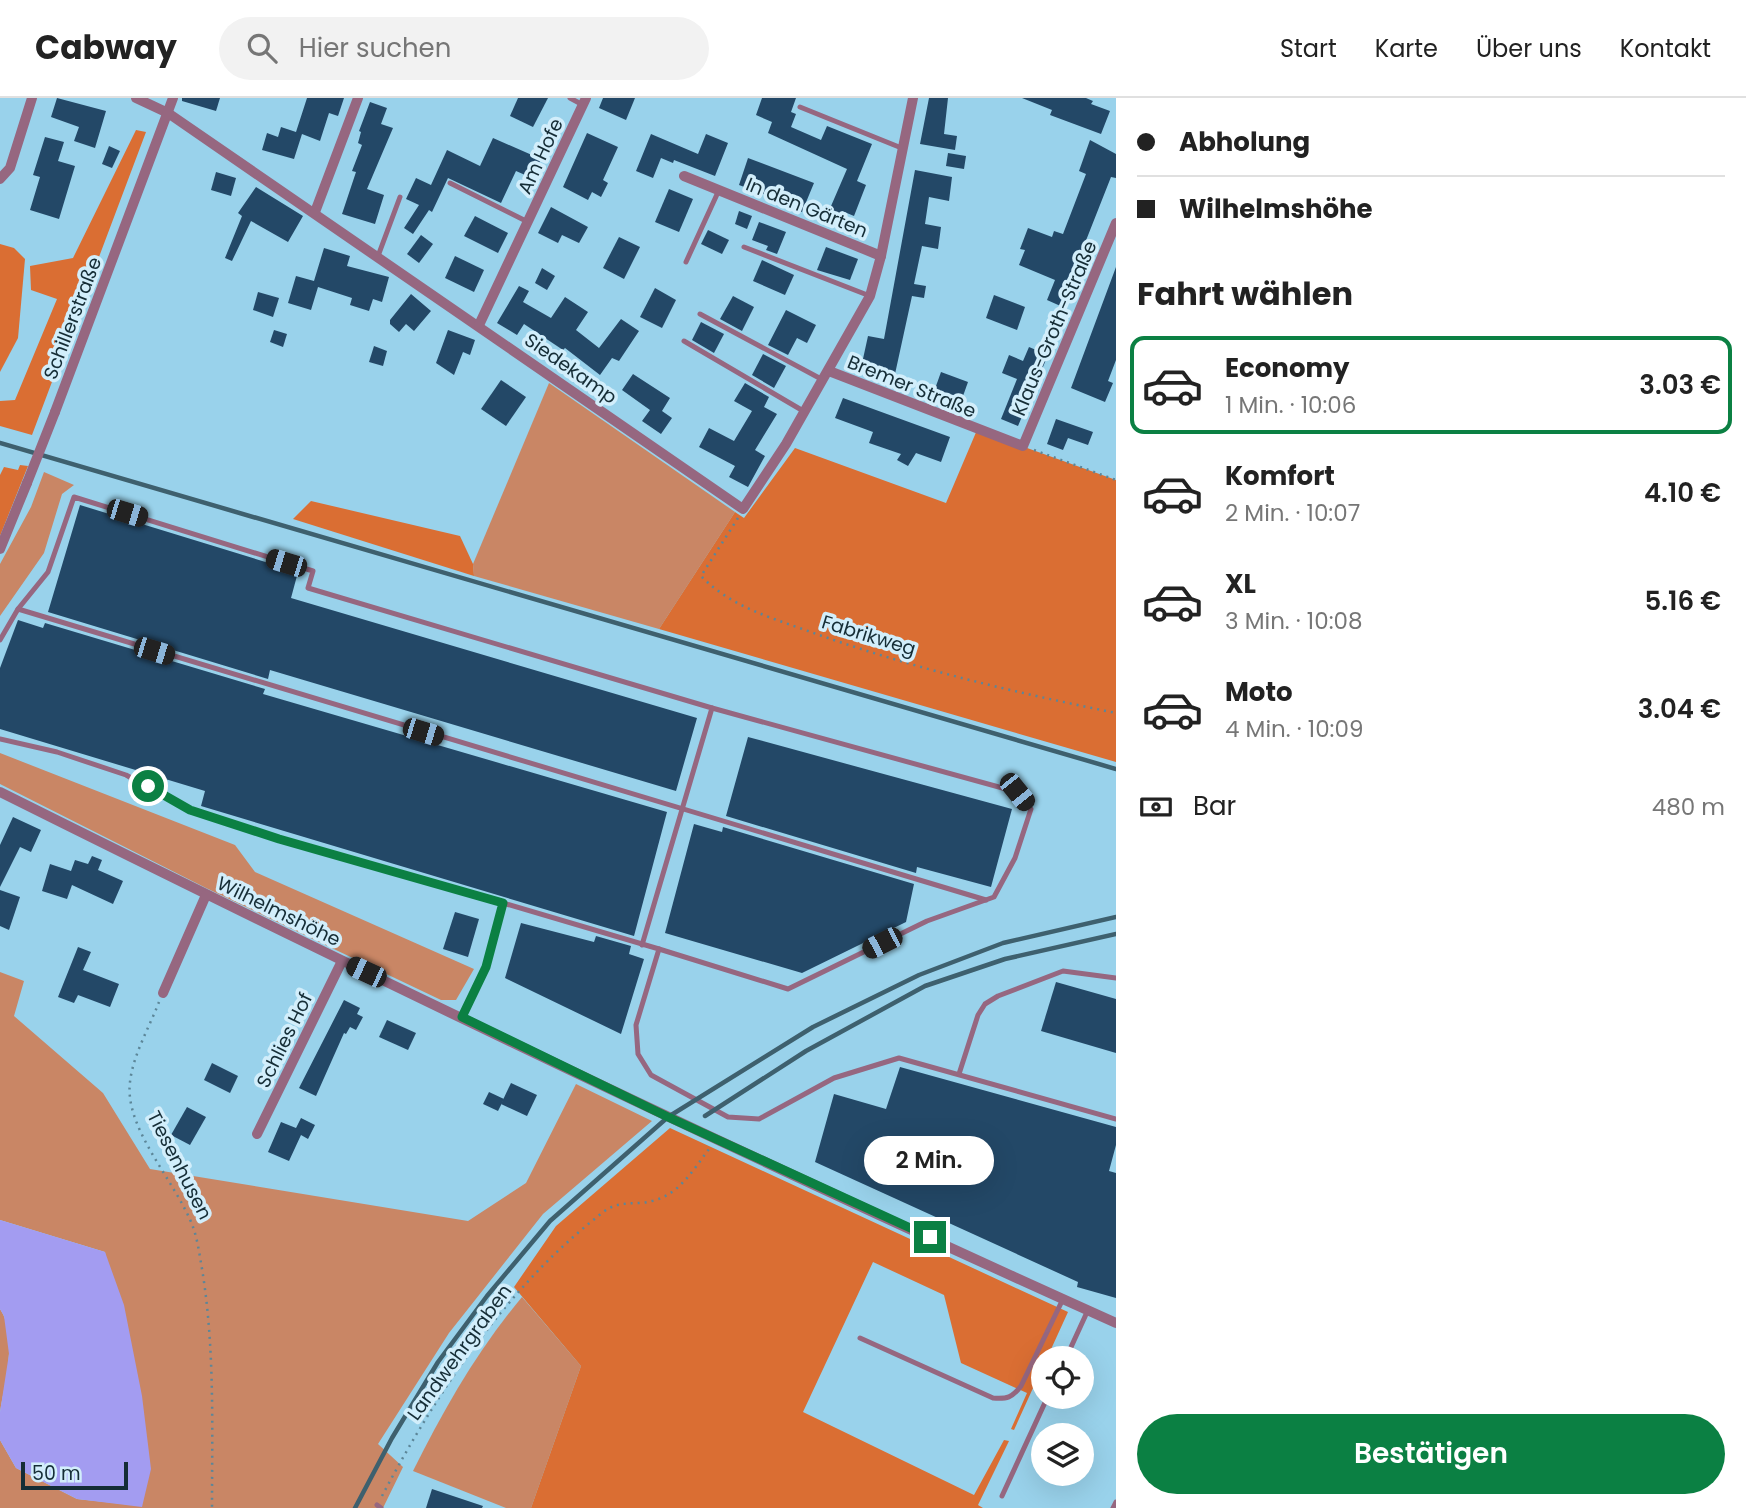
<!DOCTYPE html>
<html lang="de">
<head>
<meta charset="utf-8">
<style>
  :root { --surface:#fff; --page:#f2f2f2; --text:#222; --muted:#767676; --line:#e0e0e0; --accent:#0b8043 }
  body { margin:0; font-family:Poppins,sans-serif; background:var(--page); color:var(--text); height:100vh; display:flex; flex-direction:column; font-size:26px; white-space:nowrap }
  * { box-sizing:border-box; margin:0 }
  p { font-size:23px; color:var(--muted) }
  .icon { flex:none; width:38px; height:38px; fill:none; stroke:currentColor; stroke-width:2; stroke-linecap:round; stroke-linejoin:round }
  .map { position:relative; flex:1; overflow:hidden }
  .details { display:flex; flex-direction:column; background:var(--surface); width:630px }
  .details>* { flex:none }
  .top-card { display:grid; align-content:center; height:154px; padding:0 21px; background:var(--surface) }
  .buttons { position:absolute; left:1031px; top:1248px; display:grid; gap:14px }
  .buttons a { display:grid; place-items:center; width:63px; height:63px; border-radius:50%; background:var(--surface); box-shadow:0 7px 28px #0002; font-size:35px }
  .scale { position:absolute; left:21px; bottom:18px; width:107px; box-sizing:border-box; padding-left:7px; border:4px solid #152d36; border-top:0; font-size:19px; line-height:24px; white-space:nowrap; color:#152d36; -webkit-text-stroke:5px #d2eefb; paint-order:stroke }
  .end { position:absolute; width:32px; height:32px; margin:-16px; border:9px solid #0b8043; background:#fff; box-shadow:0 0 0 4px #fff }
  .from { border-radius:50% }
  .bubble { position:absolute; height:49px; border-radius:24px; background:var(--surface); box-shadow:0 7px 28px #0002; font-size:23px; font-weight:600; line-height:49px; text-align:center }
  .car { position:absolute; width:21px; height:42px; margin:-21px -10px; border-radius:9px; box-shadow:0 0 5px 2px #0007; background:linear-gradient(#222 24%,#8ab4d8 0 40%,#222 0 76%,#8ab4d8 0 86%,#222 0) }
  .top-card b { display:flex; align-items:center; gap:24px; height:66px; font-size:26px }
  .top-card b+b { border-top:2px solid var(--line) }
  .top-card i { width:18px; height:18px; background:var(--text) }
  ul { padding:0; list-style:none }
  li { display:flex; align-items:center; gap:21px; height:98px; margin:0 14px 10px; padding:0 7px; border:4px solid transparent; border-radius:14px }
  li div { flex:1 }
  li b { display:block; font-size:26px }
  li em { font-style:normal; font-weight:600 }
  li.current { border-color:var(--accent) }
  li>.icon { width:63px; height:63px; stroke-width:1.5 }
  h2 { padding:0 21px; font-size:32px; line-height:84px }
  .pay { display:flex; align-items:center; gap:18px; height:77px; padding:0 21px; font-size:26px }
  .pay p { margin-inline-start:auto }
  .cta { display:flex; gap:14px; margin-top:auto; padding:14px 21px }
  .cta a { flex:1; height:80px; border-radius:42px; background:var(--accent); color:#fff; font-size:28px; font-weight:600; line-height:80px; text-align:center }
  header { display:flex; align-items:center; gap:42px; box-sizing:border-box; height:98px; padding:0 35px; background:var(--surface); border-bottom:2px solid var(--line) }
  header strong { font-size:33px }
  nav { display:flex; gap:38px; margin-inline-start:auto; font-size:24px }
  .search { width:490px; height:63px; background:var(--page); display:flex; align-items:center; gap:18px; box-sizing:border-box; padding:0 24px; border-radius:38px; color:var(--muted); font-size:26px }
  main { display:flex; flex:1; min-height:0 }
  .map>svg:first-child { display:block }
  .green { fill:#c98665 }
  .forest { fill:#da6e33 }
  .water { fill:#a39cf1 }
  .building { fill:#234867 }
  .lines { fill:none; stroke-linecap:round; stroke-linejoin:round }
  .path { stroke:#5c8698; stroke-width:2.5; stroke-dasharray:2 5; stroke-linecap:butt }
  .lane { stroke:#966780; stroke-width:5 }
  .street { stroke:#966780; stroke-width:10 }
  .rail { stroke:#3e606e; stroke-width:4.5 }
  .street-bridge { stroke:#966780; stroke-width:10 }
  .route { stroke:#0b8043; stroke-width:9 }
  .labels { text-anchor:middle; stroke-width:7; stroke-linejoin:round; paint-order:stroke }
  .street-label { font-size:19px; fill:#152d36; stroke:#d2eefb }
</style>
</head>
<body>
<header>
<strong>Cabway</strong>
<div class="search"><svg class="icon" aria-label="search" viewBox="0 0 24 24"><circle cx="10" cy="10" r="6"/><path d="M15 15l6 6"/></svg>Hier suchen</div>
<nav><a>Start</a><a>Karte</a><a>Über uns</a><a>Kontakt</a></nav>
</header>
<main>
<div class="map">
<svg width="1116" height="1410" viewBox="0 0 1116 1410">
  <rect width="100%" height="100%" fill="#99d2eb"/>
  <g class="green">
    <path d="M549,285L735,414L659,531L474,478L473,466Z"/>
    <path d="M44,374L74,387L62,396L44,455L0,518V466L31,409Z"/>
    <path d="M0,655L235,747L255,774L474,871L456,902H441L206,790L0,686Z"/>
    <path d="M0,874L24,883L14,918L103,995L150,1071L468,1123L526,1085L576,986L652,1023L543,1116L449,1235L378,1346L403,1369L383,1410H0V1342L16,1370L77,1401L142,1408L105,1154L0,1122Z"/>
    <path d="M522,1199L581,1268L531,1410H506L413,1373C444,1311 477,1253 522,1199Z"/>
    <path d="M0,1211C18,1238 5,1284 0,1314Z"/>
  </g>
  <g class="forest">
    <path d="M136,32L146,34L32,337L0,328V303L15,302L57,201L31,192L30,168L73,160Z"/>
    <path d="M0,146L14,150L25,161L18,240L0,274Z"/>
    <path d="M977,332L1116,382V664L659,531L735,414L744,420L795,350L946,405Z"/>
    <path d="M20,367L28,368L0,438V377L4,369L18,372Z"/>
    <path d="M311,403L460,438L473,466L474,478L293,421Z"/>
    <path d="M670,1030L1068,1214L1047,1260H1043V1268L1014,1332L1011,1331L1027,1295L961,1265L944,1197L873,1164L803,1314L974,1397L1004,1342L1009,1343L978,1407L983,1410H531L581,1268L514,1189L556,1128Z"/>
  </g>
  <path class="water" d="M0,1122L105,1154L124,1207L142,1298L151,1371L142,1409L77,1401L16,1370L0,1342V1314L9,1256L4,1218L0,1211Z"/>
  <g class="building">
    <path d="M57,0L106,13L95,50L74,43L79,29L51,19Z"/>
    <path d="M182,0H220L216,13L182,3Z"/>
    <path d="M307,0H344L338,18L329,15L320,43L302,36L294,61L262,52L267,35L278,39L281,29L296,34Z"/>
    <path d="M518,0H548L533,29L510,18Z"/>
    <path d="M603,0H635L626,22L599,10Z"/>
    <path d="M762,0H796L791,14L796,16L791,29L821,42L827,28L872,46L857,83L866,87L854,118L842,113L837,127L825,122L847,71L768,35L772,24L756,17Z"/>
    <path d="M929,0H948L944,36L957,38L955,52L920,46Z"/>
    <path d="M1022,0H1086L1093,3L1091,6L1110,13L1101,36L1050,17L1052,12Z"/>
    <path d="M370,4L387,10L381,26L393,30L367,91L384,97L375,126L342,116L356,74L352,73L362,47L358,45L361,34L359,33Z"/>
    <path d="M587,35L618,49L603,82L608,85L601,99L592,94L588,102L563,89Z"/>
    <path d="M651,36L698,56L706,36L728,45L715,78L674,62L673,65L661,60L653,80L636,73Z"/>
    <path d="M45,39L64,44L58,63L75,68L59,121L30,112L40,79L33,77Z"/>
    <path d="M493,40L541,61L532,80L516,73L501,105L448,80L432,114L429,112L413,136L404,130L419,107L406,101L416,80L431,87L447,52L480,68Z"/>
    <path d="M1090,42L1116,56V80L1111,79L1085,145L1090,147L1065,210L1047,202L1055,182L1019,167L1025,152L1020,151L1028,130L1052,139L1054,133L1063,136L1086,76L1079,73Z"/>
    <path d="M109,48L120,53L112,70L102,66Z"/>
    <path d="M948,55L966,58L964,71L946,68Z"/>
    <path d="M748,60L814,85L802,114L781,106L782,103L739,87Z"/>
    <path d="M915,72L952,79L949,103L929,99L925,126L941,129L938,151L922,148L914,186L926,188L924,200L912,198L895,276L861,270L868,238L884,241Z"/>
    <path d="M216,74L236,80L231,98L211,92Z"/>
    <path d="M256,89L303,118L288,144L251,123L232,163L225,160L242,118L238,115Z"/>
    <path d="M669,91L693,101L679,134L655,124Z"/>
    <path d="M551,109L588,129L579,145L562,137L558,145L538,135Z"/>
    <path d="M739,113L752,118L747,131L735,126Z"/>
    <path d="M475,118L508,135L498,155L464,138Z"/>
    <path d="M759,124L786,134L777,156L766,152L768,148L752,142Z"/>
    <path d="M708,132L729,142L722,156L701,146Z"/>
    <path d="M421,137L433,146L419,165L407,156Z"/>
    <path d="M619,139L640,149L624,181L603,170Z"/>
    <path d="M826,149L858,161L850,182L817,172Z"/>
    <path d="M324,150L350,158L347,168L389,179L382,204L373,201L369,213L350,207L352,200L318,189L311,212L288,205L296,178L314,183Z"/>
    <path d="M455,158L484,172L474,194L445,180Z"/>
    <path d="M762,162L794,177L785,197L753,183Z"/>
    <path d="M1116,169V262L1108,283L1113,285L1105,304L1071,290Z"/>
    <path d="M542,170L555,178L547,192L535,185Z"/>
    <path d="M519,188L529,193L523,204L551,220L565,199L588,214L576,232L599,250L621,221L639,233L619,263L612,260L600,277L565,250L563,252L524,226L517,237L497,225Z"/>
    <path d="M655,190L676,202L662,230L640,219Z"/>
    <path d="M258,194L279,200L273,219L253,212Z"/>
    <path d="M411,196L431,213L414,233L406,226L399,234L390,226V222Z"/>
    <path d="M994,197L1025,209L1017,232L986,220Z"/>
    <path d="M733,198L754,209L742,233L720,221Z"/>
    <path d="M786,212L816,227L807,245L797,240L788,257L768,247Z"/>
    <path d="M701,224L724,236L714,255L692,242Z"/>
    <path d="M274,232L287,236L283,249L270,244Z"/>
    <path d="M448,232L475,242L470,257L463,254L454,277L436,265Z"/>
    <path d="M374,248L387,253L383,268L369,264Z"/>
    <path d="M1029,249L1048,257L1018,328L1001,321L1017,281L1002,275L1009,257L1023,263Z"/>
    <path d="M763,256L786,268L774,290L752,277Z"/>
    <path d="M941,274L968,284L958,312L931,302Z"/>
    <path d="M633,276L670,300L662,313L672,320L661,336L642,323L650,312L622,292Z"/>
    <path d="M501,282L526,299L506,328L481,311Z"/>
    <path d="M745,285L769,299L764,309L777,316L755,352L765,358L748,389L729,379L735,368L699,349L709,330L734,343L752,313L734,303Z"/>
    <path d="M843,300L950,339L941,364L916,355L908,368L897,362L901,356L869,345L873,334L835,320Z"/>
    <path d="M1056,321L1093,334L1088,347L1068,340L1063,352L1047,346Z"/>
    <path d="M80,407L298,474L291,500L697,620L676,693L270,572L268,581L48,514Z"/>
    <path d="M18,522L43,530L45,525L265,591L263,596L667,714L634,838L201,708L205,693L0,631V570Z"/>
    <path d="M748,639L1012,711L991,789L917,769L916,775L726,718Z"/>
    <path d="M13,719L41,732L31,754L20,749L0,789V747Z"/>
    <path d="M694,726L722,734L723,729L914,786L906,824L802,875L665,835Z"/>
    <path d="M92,758L102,762L98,772L123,783L113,806L72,787L67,801L42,793L50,766L71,773L75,762L88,766Z"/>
    <path d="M0,792L20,799L9,832L0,828Z"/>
    <path d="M455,814L479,821L468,859L443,851Z"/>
    <path d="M521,825L594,844L596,838L631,848L629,856L644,861L621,936L505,880Z"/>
    <path d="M78,849L91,854L83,872L119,886L110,909L78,897L74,905L58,899Z"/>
    <path d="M1056,884L1116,901V955L1041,933Z"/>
    <path d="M344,902L360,910L357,916L363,919L356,932L350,929L346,936L344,935L316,998L299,990Z"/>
    <path d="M387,922L416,935L408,952L379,939Z"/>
    <path d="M212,965L238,978L230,995L204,982Z"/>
    <path d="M900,969L1116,1029V1047L1109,1073L1116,1075V1200L1077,1189L1078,1184L815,1064L834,996L886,1011Z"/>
    <path d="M511,985L537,997L527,1018L501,1006Z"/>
    <path d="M489,994L504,1001L498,1013L483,1006Z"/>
    <path d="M187,1009L206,1019L190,1047L171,1037Z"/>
    <path d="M301,1020L315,1027L308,1041L301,1037L289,1063L268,1054L281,1024L296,1030Z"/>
    <path d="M432,1391L483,1408L482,1410H426Z"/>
  </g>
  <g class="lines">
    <g class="path">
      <path d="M1034,352L1116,382"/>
      <path d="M738,420L701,478C730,508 769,519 808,533C908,569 1012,594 1116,615"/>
      <path d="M159,904C149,930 133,957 130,984C124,1031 177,1085 193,1129C197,1140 199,1153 201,1165C215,1245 212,1329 212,1410"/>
      <path d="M382,1398C438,1292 507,1189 602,1115C619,1101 633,1108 652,1103C679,1097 693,1072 709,1051"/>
    </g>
    <g class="lane">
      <path d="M570,0L583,7"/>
      <path d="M800,9L904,51"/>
      <path d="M450,85L528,124"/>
      <path d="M744,149L870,198"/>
      <path d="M378,158L400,99"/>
      <path d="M686,164L719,92"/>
      <path d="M700,216L823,282"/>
      <path d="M684,243L805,314"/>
      <path d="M18,511L986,802"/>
      <path d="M0,542L18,511L48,474L74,399L313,473L308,490L712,610L642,847"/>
      <path d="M0,641L57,654L126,677L190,712L279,741L503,805"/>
      <path d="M659,851L788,891L927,823L994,799L1015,760L1031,711L1017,694L712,610"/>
      <path d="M462,919L486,869L503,805L659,851L636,927L638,956L651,977L728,1019L759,1021L834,980L899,960L1116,1021"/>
      <path d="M959,976L978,917L985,906L998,898L1063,873L1116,880"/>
      <path d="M860,1240L993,1300C1007,1301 1012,1300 1021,1288L1063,1201"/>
      <path d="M1066,1260L1088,1212"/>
      <path d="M1002,1398L1048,1298"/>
      <path d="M377,1407L381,1410"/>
      <path d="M1113,1410L1116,1404"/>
    </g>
    <g class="street">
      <path d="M136,0L168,15L743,411L786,346L870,198L881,158L913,0"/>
      <path d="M684,78L881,158"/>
      <path d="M0,81L10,70L32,0"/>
      <path d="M315,114L358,0"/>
      <path d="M479,227L586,0"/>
      <path d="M829,273L1023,348L1116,125"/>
      <path d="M55,314L173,0"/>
      <path d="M0,451L27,385"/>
      <path d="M0,694C369,878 740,1056 1116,1225"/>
      <path d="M163,895L206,797"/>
      <path d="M257,1036L342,863"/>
    </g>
    <g class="rail">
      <path d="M0,345L1116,671"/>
      <path d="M705,1018L806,953L925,888L1005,861L1116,836"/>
      <path d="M355,1410L392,1340L438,1264L487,1198L550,1123L668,1019L813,929L919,877L1003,845L1116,819"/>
    </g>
    <path class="street-bridge" d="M27,385L55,314"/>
  </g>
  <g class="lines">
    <path class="route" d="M148,688L190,712L279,741L503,805L486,869L462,919L668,1019L930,1139"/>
  </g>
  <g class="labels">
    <g class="street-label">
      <text transform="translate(540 58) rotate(-65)" y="7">Am Hofe</text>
      <text transform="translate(807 109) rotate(22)" y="7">In den Gärten</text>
      <text transform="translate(72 220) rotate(-69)" y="7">Schillerstraße</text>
      <text transform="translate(1054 230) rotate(-67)" y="7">Klaus-Groth-Straße</text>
      <text transform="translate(571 270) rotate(35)" y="7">Siedekamp</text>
      <text transform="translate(912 288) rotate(22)" y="7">Bremer Straße</text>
      <text transform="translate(869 537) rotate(17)" y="7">Fabrikweg</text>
      <text transform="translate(279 813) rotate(26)" y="7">Wilhelmshöhe</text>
      <text transform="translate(284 942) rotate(-64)" y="7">Schlies Hof</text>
      <text transform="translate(180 1067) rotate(63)" y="7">Tiesenhusen</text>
      <text transform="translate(459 1254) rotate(-54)" y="7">Landwehrgraben</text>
    </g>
  </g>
</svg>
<div class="buttons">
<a><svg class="icon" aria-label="locate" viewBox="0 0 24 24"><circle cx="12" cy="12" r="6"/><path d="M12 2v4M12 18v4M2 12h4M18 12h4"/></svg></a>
<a><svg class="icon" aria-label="layers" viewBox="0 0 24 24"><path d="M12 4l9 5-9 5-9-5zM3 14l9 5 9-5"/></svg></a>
</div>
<div class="scale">50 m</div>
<i class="end from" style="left:148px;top:688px"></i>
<i class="end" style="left:930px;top:1139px"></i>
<div class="bubble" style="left:864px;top:1038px;width:130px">2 Min.</div>
<i class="car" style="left:127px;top:415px;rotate:107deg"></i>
<i class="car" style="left:286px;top:465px;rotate:287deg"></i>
<i class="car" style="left:154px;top:553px;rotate:107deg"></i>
<i class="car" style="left:423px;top:634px;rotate:107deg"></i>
<i class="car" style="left:1017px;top:694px;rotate:141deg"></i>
<i class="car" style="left:882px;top:845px;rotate:243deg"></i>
<i class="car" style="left:366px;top:874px;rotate:295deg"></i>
</div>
<section class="details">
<div class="top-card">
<b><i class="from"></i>Abholung</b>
<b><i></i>Wilhelmshöhe</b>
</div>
<h2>Fahrt wählen</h2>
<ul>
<li class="current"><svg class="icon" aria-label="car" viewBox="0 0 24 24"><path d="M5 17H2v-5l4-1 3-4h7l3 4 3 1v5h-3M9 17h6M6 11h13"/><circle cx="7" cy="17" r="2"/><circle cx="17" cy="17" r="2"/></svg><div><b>Economy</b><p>1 Min. · 10:06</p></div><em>3.03 €</em></li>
<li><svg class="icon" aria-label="car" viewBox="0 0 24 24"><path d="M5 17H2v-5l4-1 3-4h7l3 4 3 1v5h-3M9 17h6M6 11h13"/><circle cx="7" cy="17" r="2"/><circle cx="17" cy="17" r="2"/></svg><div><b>Komfort</b><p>2 Min. · 10:07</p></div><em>4.10 €</em></li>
<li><svg class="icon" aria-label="car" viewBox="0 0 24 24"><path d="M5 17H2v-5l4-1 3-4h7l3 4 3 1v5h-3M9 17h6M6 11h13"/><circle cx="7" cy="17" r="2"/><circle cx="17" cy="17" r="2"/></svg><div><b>XL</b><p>3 Min. · 10:08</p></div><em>5.16 €</em></li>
<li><svg class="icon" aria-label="car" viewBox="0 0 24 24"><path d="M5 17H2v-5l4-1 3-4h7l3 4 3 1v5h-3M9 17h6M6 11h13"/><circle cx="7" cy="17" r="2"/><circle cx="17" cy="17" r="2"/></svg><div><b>Moto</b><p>4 Min. · 10:09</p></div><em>3.04 €</em></li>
</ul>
<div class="pay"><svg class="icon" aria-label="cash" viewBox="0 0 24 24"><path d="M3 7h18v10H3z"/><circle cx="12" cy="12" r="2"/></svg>Bar<p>480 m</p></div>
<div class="cta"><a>Bestätigen</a></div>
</section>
</main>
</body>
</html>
